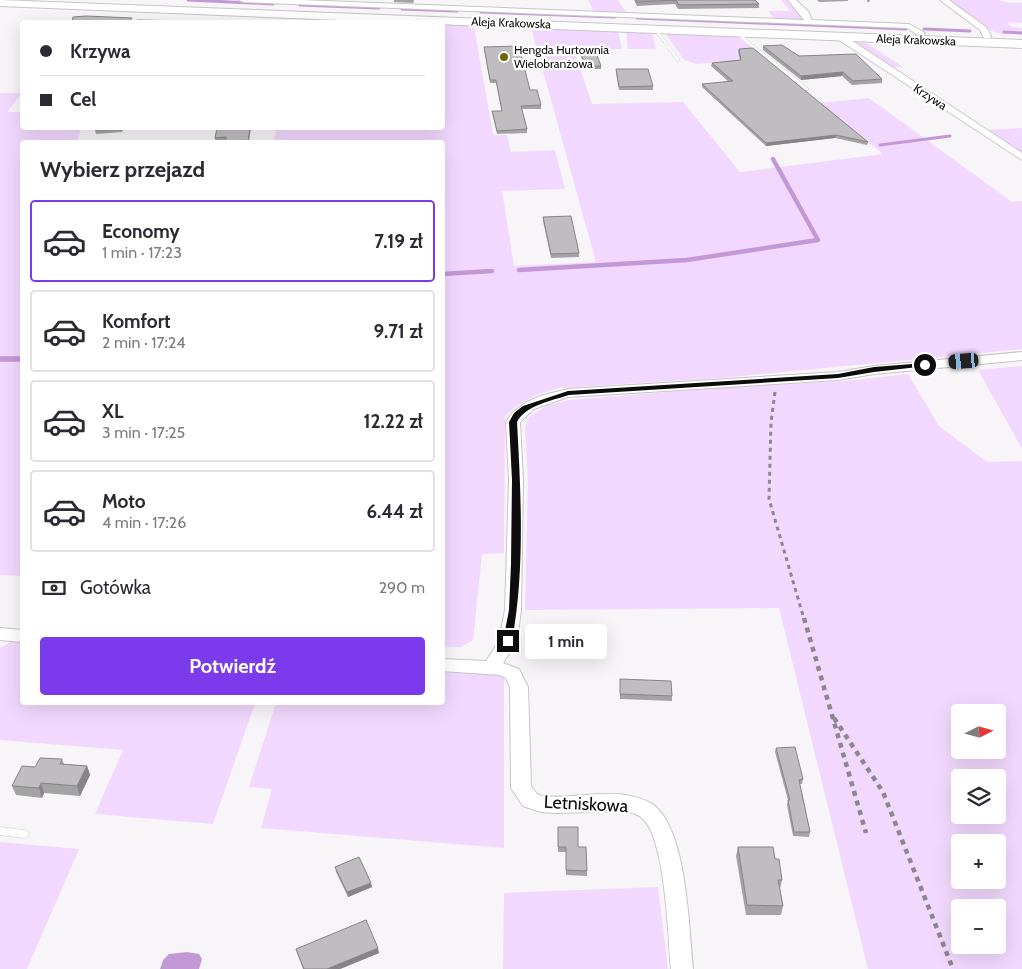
<!DOCTYPE html>
<html lang="pl">
<head>
<meta charset="utf-8">
<style>
  :root { --surface:#fff; --page:#f7f7f7; --text:#2b2b33; --muted:#7c7c81; --line:#e1e1e2; --accent:#7c3aed }
  body { margin:0; font-family:Cabin,sans-serif; background:var(--page); color:var(--text); height:100vh; display:flex; flex-direction:column; font-size:19px; white-space:nowrap }
  * { box-sizing:border-box; margin:0 }
  p { font-size:16px; color:var(--muted) }
  .icon { flex:none; width:28px; height:28px; fill:none; stroke:currentColor; stroke-width:2; stroke-linecap:round; stroke-linejoin:round }
  .map { position:relative; flex:1; overflow:hidden }
  .sheet { position:absolute; left:20px; top:140px; width:425px; height:565px; display:flex; flex-direction:column; background:var(--surface); border-radius:5px; box-shadow:0 5px 20px #0002 }
  .sheet>* { flex:none }
  .banner { position:absolute; left:20px; top:20px; width:425px; height:110px; border-radius:5px; box-shadow:0 5px 20px #0002; display:grid; align-content:center; height:110px; padding:0 20px; background:var(--surface) }
  .needle { width:32px; rotate:84deg }
  .buttons { position:absolute; left:951px; top:704px; display:grid; gap:10px }
  .buttons a { display:grid; place-items:center; width:55px; height:55px; border-radius:5px; background:var(--surface); box-shadow:0 5px 20px #0002; font-size:25px }
  .end { position:absolute; width:22px; height:22px; margin:-11px; border:6px solid #0e0d0e; background:#fff; box-shadow:0 0 0 2px #fff }
  .from { border-radius:50% }
  .bubble { position:absolute; height:35px; border-radius:5px; background:var(--surface); box-shadow:0 5px 20px #0002; font-size:16px; font-weight:700; line-height:35px; text-align:center }
  .car { position:absolute; width:15px; height:30px; margin:-15px -8px; border-radius:6px; box-shadow:0 0 4px 1px #0007; background:linear-gradient(#222 24%,#8ab4d8 0 40%,#222 0 76%,#8ab4d8 0 86%,#222 0) }
  .banner b { display:flex; align-items:center; gap:18px; height:48px; font-size:19px }
  .banner b+b { border-top:1px solid var(--line) }
  .banner i { width:12px; height:12px; background:var(--text) }
  ul { padding:0; list-style:none }
  li { display:flex; align-items:center; gap:15px; height:82px; margin:0 10px 8px; padding:0 10px; border:2px solid var(--line); border-radius:5px }
  li div { flex:1 }
  li b { display:block; font-size:19px }
  li em { font-style:normal; font-weight:700 }
  li.on { border-color:var(--accent) }
  li>.icon { width:45px; height:45px; stroke-width:1.5 }
  h2 { padding:0 20px; font-size:22px; line-height:60px }
  .pay { display:flex; align-items:center; gap:12px; height:55px; padding:0 20px; font-size:19px }
  .pay p { margin-inline-start:auto }
  .cta { display:flex; gap:10px; margin-top:auto; padding:10px 20px }
  .cta a { flex:1; height:58px; border-radius:5px; background:var(--accent); color:#fff; font-size:20px; font-weight:700; line-height:58px; text-align:center }
  .map>svg:first-child { display:block }
  .green { fill:#f2d8fe; fill-rule:evenodd }
  .water { fill:#c398d7 }
  .lines { fill:none; stroke-linecap:round; stroke-linejoin:round }
  .stream-far2 { stroke:#c398d7; stroke-width:3 }
  .stream-far1 { stroke:#c398d7; stroke-width:4.5 }
  .stream { stroke:#c398d7; stroke-width:5.5 }
  .service-casing { stroke:#c7c5c8; stroke-width:1 }
  .minor-casing { stroke:#c7c5c8; stroke-width:2 }
  .primary-casing { stroke:#c7c5c8; stroke-width:2 }
  .path-far2 { stroke:#8a888a; stroke-width:2; stroke-dasharray:2 2; stroke-linecap:butt }
  .path-far1 { stroke:#8a888a; stroke-width:3; stroke-dasharray:4 4; stroke-linecap:butt }
  .path { stroke:#8a888a; stroke-width:4.5; stroke-dasharray:5 5; stroke-linecap:butt }
  .service { fill:#fff; fill-rule:evenodd }
  .minor { fill:#fff; fill-rule:evenodd }
  .primary { fill:#fff; fill-rule:evenodd }
  .wall { fill:#a4a3a4 }
  .shaded-wall { fill:#868486 }
  .building { fill:#bfbdbf; stroke:#868486 }
  .route { fill:#0e0d0e }
  .poi-dot { fill:#6f6800; stroke:#fff; stroke-width:2 }
  .labels { text-anchor:middle; stroke-width:4.5; stroke-linejoin:round; paint-order:stroke }
  .far-street-label { font-size:12px; fill:#0e0d0e; stroke:#fff }
  .far-poi-label { font-size:12px; fill:#0e0d0e; stroke:#fff; text-anchor:start }
  .near-street-label { font-size:18px; fill:#0e0d0e; stroke:#fff }
</style>
</head>
<body>
<div class="map">
<svg width="1022" height="969" viewBox="0 0 1022 969">
  <rect width="100%" height="100%" fill="#f7f5f8"/>
  <g class="green">
    <path d="M588,0H618L626,12H594Z"/>
    <path d="M781,0H788L804,18L800,21L775,20L768,11H790Z"/>
    <path d="M950,0H999L1009,3H1022V23L1007,22L1012,27L1022,28V34H1002L991,31Z"/>
    <path d="M443,25L474,26L493,135H507L511,152L555,150L565,189L502,191L514,266L596,262L531,28L618,32L622,49L574,50L592,104L683,102L740,172L883,154L820,103L869,98L1012,202L1022,201V349L721,378L559,388C536,393 523,401 505,416L504,553L482,554L473,640L461,647H443L442,142H273L277,128H442Z"/>
    <path d="M626,32L652,33L656,49H628Z"/>
    <path d="M665,33L738,37L764,59L697,64L684,60Z"/>
    <path d="M854,42L866,43L903,67H892Z"/>
    <path d="M0,93H22L7,112H22V128H81L77,142H22V576L0,575Z"/>
    <path d="M1022,128V153L987,130Z"/>
    <path d="M1022,366V449L978,370Z"/>
    <path d="M908,374L939,426L987,462L1022,461V969H868L779,608L525,610L528,479L525,427L529,417L548,405L570,400L726,387L847,381ZM960,712H998V750H960ZM960,778H998V815H960ZM960,842H998V880H960ZM960,908H998V945H960Z"/>
    <path d="M12,641L22,642V702L255,703L213,824L95,814L123,750L0,740V648Z"/>
    <path d="M443,669L504,673V848L261,828L272,789L249,787L276,703L442,702Z"/>
    <path d="M0,842L79,849L27,969H0Z"/>
    <path d="M658,887L668,969H503L504,893Z"/>
  </g>
  <path class="water" d="M187,952L199,954L202,959L199,969H160L163,960L169,954Z"/>
  <g class="lines">
    <g class="stream-far2">
      <path d="M188,0L273,4"/>
      <path d="M300,5L379,8"/>
      <path d="M402,9L457,11"/>
      <path d="M481,12L615,17"/>
      <path d="M637,18L906,29"/>
      <path d="M924,29L970,31"/>
      <path d="M1004,32L1022,33"/>
      <path d="M880,145L950,136"/>
    </g>
    <g class="stream-far1">
      <path d="M519,270L687,260L818,240L773,159"/>
      <path d="M442,274L492,271"/>
    </g>
    <path class="stream" d="M0,359H22"/>
    <defs>
      <g id="service">
        <path d="M656,28L679,59V61H677L654,29Z"/>
        <path d="M738,31H740L747,40L808,88V90H804L745,42L737,32Z"/>
        <path d="M0,827L24,830L28,831L29,834L28,837L24,838L0,835Z"/>
      </g>
      <g id="minor">
        <path d="M239,0H300L804,20L788,0H796L808,11L812,20L909,24L925,33L918,35L907,28L243,2Z"/>
        <path d="M940,0H949L986,27L991,36L990,38H984L980,30Z"/>
        <path d="M836,34H842L1022,153V160L836,38Z"/>
        <path d="M1022,352V360L874,374L838,380L568,397L534,409L520,422L523,480L521,610L517,641L503,663L519,669L528,687L531,786L537,794L542,796C570,799 598,791 626,795C636,797 650,800 657,808C687,837 689,928 693,969H671C668,937 666,839 642,818C637,814 631,812 624,811L556,813L541,812L523,806L511,788L510,687L506,678L500,675L442,671V659L486,661L499,641L505,610L509,480L506,422L512,413L525,403L540,396L568,389L838,372L874,366Z"/>
        <path d="M0,628L22,630V642L0,640Z"/>
      </g>
      <path id="primary" d="M0,0L1022,40V48L0,6Z"/>
    </defs>
    <use href="#service" class="service-casing"/>
    <use href="#minor" class="minor-casing"/>
    <use href="#primary" class="primary-casing"/>
    <path class="path-far2" d="M868,0L869,2"/>
    <path class="path-far1" d="M775,392L771,422L769,499L804,619"/>
    <g class="path">
      <path d="M804,618L866,833"/>
      <path d="M834,718L883,792L953,969"/>
    </g>
    <use href="#service" class="service"/>
    <use href="#minor" class="minor"/>
    <use href="#primary" class="primary"/>
  </g>
  <g class="wall">
    <path d="M394,0H414L413,3L394,2Z"/>
    <path d="M634,0H755L759,4V8L678,9L675,4L637,6Z"/>
    <path d="M817,0H848V1L819,2Z"/>
    <path d="M763,46L882,79V83L852,85L842,76L801,80L763,50Z"/>
    <path d="M484,47L530,90L541,105V109H522L527,129V133L497,134L492,111H502L496,83H490Z"/>
    <path d="M739,49L868,142L867,145L835,138L766,146L702,87V84L729,82L711,66L712,63L740,60L738,52Z"/>
    <path d="M580,50L601,66V69H585L580,53Z"/>
    <path d="M616,69L653,86V90H619L616,72Z"/>
    <path d="M96,128H124L122,132L96,134L95,130Z"/>
    <path d="M251,128L249,142H225V141H215V138Z"/>
    <path d="M543,217L579,253V257L551,258L543,221Z"/>
    <path d="M620,679L672,696V701L620,699Z"/>
    <path d="M776,748L803,779L802,784H800L810,832L809,837L793,836L787,805L788,800L775,752Z"/>
    <path d="M62,759L64,764L87,766L90,775L80,796L44,793L42,798L16,795L12,786L35,767Z"/>
    <path d="M558,827L578,847L587,871V876L566,875V852H558Z"/>
    <path d="M738,847L775,859L782,880L780,889L783,906L781,915H746L736,856Z"/>
    <path d="M335,867L372,887L348,897L336,872Z"/>
    <path d="M296,949L379,953L340,969H303L297,953Z"/>
  </g>
  <g class="shaded-wall">
    <path d="M843,72L842,76L801,80V76Z"/>
    <path d="M836,135L835,138L766,146V143Z"/>
    <path d="M87,766L90,775L80,796L77,786Z"/>
    <path d="M41,783L44,793L42,798L39,788Z"/>
    <path d="M371,883L372,887L348,897L347,892Z"/>
    <path d="M378,948L379,953L340,969H327Z"/>
  </g>
  <g class="building">
    <path d="M636,0H755L759,4L679,5L676,0L637,2Z"/>
    <path d="M86,16L132,18L129,22H72L73,17Z"/>
    <path d="M137,20L192,21L191,22H136Z"/>
    <path d="M782,45L799,56L856,54L882,79L853,81L843,72L801,76L763,46Z"/>
    <path d="M519,46L530,90H537L541,105L521,106L527,129L497,131L492,111H502L496,80H490L484,47Z"/>
    <path d="M753,48L868,142L836,135L766,143L702,84L733,81L712,63L741,60L739,49Z"/>
    <path d="M580,50H595L601,66H585Z"/>
    <path d="M616,69H648L653,86L619,87Z"/>
    <path d="M96,128H122V129L95,130Z"/>
    <path d="M217,128H250L248,142H225L226,137L215,138Z"/>
    <path d="M571,216L579,253L551,254L543,217Z"/>
    <path d="M620,679L671,681L672,696L620,694Z"/>
    <path d="M795,747L803,779L799,780L810,832H794L788,800H790L776,748Z"/>
    <path d="M40,758L62,759L60,764L87,766L77,786L41,783L39,788L12,786L22,766L35,767Z"/>
    <path d="M558,827H578V847H586L587,871L566,870V847H558Z"/>
    <path d="M738,847H773L775,859H779L782,880H778L783,906L747,905Z"/>
    <path d="M359,857L371,883L347,892L335,867Z"/>
    <path d="M366,920L378,948L327,969H304L296,949Z"/>
  </g>
  <path class="route" d="M925,363L928,365L927,366L874,372L838,378L569,395C551,401 526,405 517,422C521,494 525,570 512,641L511,643H504L503,641L509,610L511,564L512,480L509,422L514,413L523,406L568,391L838,374L874,367Z"/>
  <circle class="poi-dot" cx="504" cy="57" r="5"/>
  <g class="labels">
    <g class="far-street-label">
      <text transform="translate(511 23) rotate(2)" y="4">Aleja Krakowska</text>
      <text transform="translate(916 40) rotate(2)" y="4">Aleja Krakowska</text>
      <text transform="translate(930 97) rotate(33)" y="4">Krzywa</text>
    </g>
    <g class="far-poi-label">
      <text x="514" y="54">Hengda Hurtownia<tspan x="514" dy="14">Wielobranżowa</tspan></text>
    </g>
    <g class="near-street-label">
      <text transform="translate(586 804) rotate(3)" y="6">Letniskowa</text>
    </g>
  </g>
</svg>
<div class="buttons">
<a><svg class="needle" viewBox="-14 -14 28 28"><path d="M0-13l5 13h-10z" fill="#e53935"/><path d="M0 13l5-13h-10z" fill="#7c7c81"/></svg></a>
<a><svg class="icon" aria-label="layers" viewBox="0 0 24 24"><path d="M12 4l9 5-9 5-9-5zM3 14l9 5 9-5"/></svg></a>
<a>+</a>
<a>−</a>
</div>
<i class="end from" style="left:925px;top:365px"></i>
<i class="end" style="left:508px;top:641px"></i>
<div class="bubble" style="left:525px;top:624px;width:82px">1 min</div>
<i class="car" style="left:964px;top:361px;rotate:265deg"></i>
<div class="banner">
<b><i class="from"></i>Krzywa</b>
<b><i></i>Cel</b>
</div>
<section class="sheet">
<h2>Wybierz przejazd</h2>
<ul>
<li class="on"><svg class="icon" aria-label="car" viewBox="0 0 24 24"><path d="M5 17H2v-5l4-1 3-4h7l3 4 3 1v5h-3M9 17h6M6 11h13"/><circle cx="7" cy="17" r="2"/><circle cx="17" cy="17" r="2"/></svg><div><b>Economy</b><p>1 min · 17:23</p></div><em>7.19 zł</em></li>
<li><svg class="icon" aria-label="car" viewBox="0 0 24 24"><path d="M5 17H2v-5l4-1 3-4h7l3 4 3 1v5h-3M9 17h6M6 11h13"/><circle cx="7" cy="17" r="2"/><circle cx="17" cy="17" r="2"/></svg><div><b>Komfort</b><p>2 min · 17:24</p></div><em>9.71 zł</em></li>
<li><svg class="icon" aria-label="car" viewBox="0 0 24 24"><path d="M5 17H2v-5l4-1 3-4h7l3 4 3 1v5h-3M9 17h6M6 11h13"/><circle cx="7" cy="17" r="2"/><circle cx="17" cy="17" r="2"/></svg><div><b>XL</b><p>3 min · 17:25</p></div><em>12.22 zł</em></li>
<li><svg class="icon" aria-label="car" viewBox="0 0 24 24"><path d="M5 17H2v-5l4-1 3-4h7l3 4 3 1v5h-3M9 17h6M6 11h13"/><circle cx="7" cy="17" r="2"/><circle cx="17" cy="17" r="2"/></svg><div><b>Moto</b><p>4 min · 17:26</p></div><em>6.44 zł</em></li>
</ul>
<div class="pay"><svg class="icon" aria-label="cash" viewBox="0 0 24 24"><path d="M3 7h18v10H3z"/><circle cx="12" cy="12" r="2"/></svg>Gotówka<p>290 m</p></div>
<div class="cta"><a>Potwierdź</a></div>
</section>
</div>
</body>
</html>
